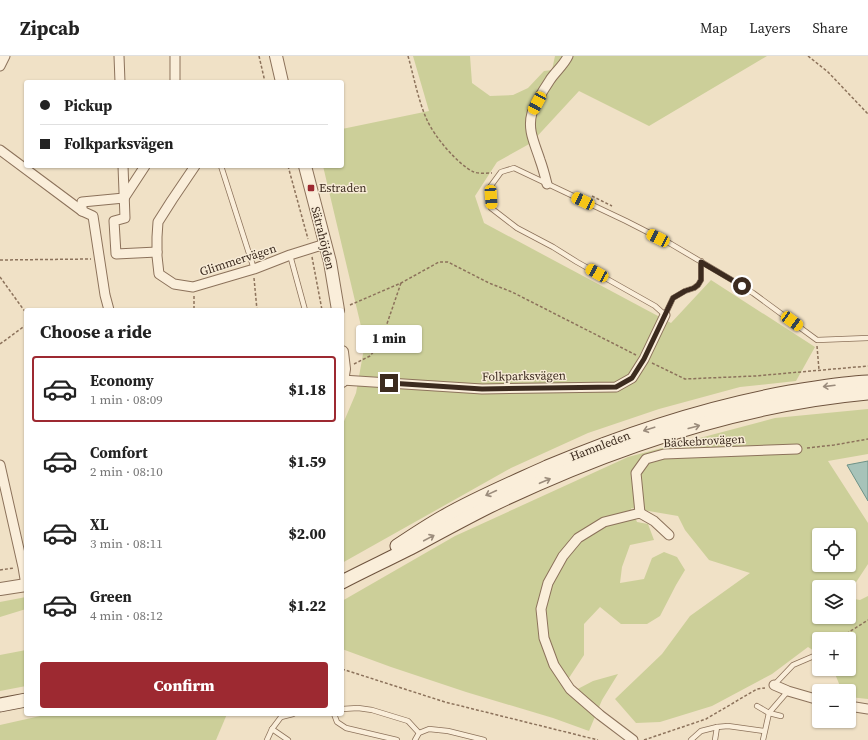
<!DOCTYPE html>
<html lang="en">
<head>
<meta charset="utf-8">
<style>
  :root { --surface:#fff; --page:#f6f6f6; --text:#222; --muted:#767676; --line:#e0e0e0; --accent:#9d2931 }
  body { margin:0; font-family:"Source Serif 4",serif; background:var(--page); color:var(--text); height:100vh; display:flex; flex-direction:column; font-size:15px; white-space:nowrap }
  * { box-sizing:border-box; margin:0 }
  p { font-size:13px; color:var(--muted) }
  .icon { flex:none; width:22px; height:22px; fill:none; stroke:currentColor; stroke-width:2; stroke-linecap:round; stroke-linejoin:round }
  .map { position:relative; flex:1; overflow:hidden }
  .sheet { position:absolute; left:24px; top:252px; width:320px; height:408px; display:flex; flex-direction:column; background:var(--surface); border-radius:4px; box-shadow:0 1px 3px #0004 }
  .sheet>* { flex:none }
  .guide { position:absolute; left:24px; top:24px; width:320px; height:88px; border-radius:4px; box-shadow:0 1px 3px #0004; display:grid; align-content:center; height:88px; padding:0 16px; background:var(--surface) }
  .buttons { position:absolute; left:812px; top:472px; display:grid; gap:8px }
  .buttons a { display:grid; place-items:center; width:44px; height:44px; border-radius:4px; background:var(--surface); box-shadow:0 1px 3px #0004; font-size:20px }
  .end { position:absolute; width:18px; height:18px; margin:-9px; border:5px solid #3c2b1f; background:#fff; box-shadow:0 0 0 2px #fff }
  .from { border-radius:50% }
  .bubble { position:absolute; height:28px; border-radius:4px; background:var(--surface); box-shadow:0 1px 3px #0004; font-size:13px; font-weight:800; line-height:28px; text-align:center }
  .car { position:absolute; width:12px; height:24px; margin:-12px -6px; border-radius:5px; box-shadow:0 0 3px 1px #0007; background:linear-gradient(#f5c518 24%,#345 0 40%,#f5c518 0 76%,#345 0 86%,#f5c518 0) }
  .guide b { display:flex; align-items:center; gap:14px; height:38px; font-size:15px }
  .guide b+b { border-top:1px solid var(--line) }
  .guide i { width:10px; height:10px; background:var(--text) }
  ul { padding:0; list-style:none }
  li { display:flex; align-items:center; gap:12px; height:66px; margin:0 8px 6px; padding:0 8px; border:2px solid transparent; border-radius:4px }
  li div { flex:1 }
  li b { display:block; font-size:15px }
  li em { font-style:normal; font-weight:800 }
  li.on { border-color:var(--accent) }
  li>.icon { width:36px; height:36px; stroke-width:1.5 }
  h2 { padding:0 16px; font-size:18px; line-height:48px }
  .button { display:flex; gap:8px; margin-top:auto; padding:8px 16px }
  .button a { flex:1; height:46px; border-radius:4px; background:var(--accent); color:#fff; font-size:16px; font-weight:800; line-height:46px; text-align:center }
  header { display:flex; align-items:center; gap:24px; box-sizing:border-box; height:56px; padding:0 20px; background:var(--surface); border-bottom:1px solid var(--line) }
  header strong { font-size:19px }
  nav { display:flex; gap:22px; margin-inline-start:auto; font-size:14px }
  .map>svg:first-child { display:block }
  .green { fill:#cccf99; fill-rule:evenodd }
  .water { fill:#a7c3b9; stroke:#6d9287 }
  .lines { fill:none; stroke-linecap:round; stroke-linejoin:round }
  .service-casing { stroke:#8c725b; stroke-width:6 }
  .minor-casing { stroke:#8c725b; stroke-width:11 }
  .tertiary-casing { stroke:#8c725b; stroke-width:14 }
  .secondary-casing { stroke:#6e533e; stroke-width:15 }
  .path { stroke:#8c725b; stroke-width:1.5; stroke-dasharray:3 2; stroke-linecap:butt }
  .service { stroke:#faeeda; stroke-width:4.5 }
  .minor { stroke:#faeeda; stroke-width:9 }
  .tertiary { stroke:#faeeda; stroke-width:12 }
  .secondary { stroke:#faeeda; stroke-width:13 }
  .oneway { stroke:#9b8c7c }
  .route { stroke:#3c2b1f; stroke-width:5 }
  .poi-dot { fill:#9d2931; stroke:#f7ebd6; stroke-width:1.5 }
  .labels { text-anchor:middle; stroke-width:3; stroke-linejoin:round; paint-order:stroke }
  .poi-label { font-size:12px; fill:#3c2b1f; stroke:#f7ebd6; text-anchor:start }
  .street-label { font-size:12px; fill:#3c2b1f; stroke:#f7ebd6 }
</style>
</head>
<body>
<header>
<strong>Zipcab</strong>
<nav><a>Map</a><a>Layers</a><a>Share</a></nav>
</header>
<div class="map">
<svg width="868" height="684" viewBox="0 0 868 684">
  <rect width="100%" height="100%" fill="#f0e1c6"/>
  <g class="green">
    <path d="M413,0H470L472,27L490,40L513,39L528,32L544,15L552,14L555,0H767L649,70L579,35L531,87L497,106L475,140L484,167L671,267L711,224L815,291L796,325L740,331L659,353L588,377L511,412L342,507V370L356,337L365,287L323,110H342V73L429,55Z"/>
    <path d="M868,353V398L828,405L868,467V508L849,537V531H819V561H849V542L860,544L868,540V643L849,641V635H842L833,613H849V583H819V598L808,591L772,618L712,650L660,666L636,667L615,643L662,598L690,560L750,517L709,504L685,474L678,460L631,452L637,466L648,468L654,484L630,489L622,511L620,527L644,523L652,502L664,496L677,501L685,514L676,529L660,560L647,568H621L600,551L584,568V599L563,631L570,637L593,625L618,618L602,644L589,675L553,662L466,636L391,611L342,593V545L455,480L628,401L775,362ZM819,479H849V509H819Z"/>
    <path d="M26,541V553L0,561V546Z"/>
    <path d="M26,594V630L0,635V599Z"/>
    <path d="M49,658H227L216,684H0V669Z"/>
  </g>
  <path class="water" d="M868,405V445L847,409Z"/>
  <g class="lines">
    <defs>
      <g id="service">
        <path d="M221,110L254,213"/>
        <path d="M290,199L305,254"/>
        <path d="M701,205V224L698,229L694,232L685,235L673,242L665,259L655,250L577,206L553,191L517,172L491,152L490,131L501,116L514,112L626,165L671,188L732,224L753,237L817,284L868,282"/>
        <path d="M774,629L793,609L814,600"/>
        <path d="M757,650L769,657L781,660"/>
        <path d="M342,653L358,652L372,654L408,665L419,677"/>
        <path d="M334,658L337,666L346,672L397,684"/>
        <path d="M267,684L272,673"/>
        <path d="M288,684L272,673L281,661L293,658"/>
        <path d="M415,684L419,677L429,673L448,675L484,684"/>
        <path d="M691,684L701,675L717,671L728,670L764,675"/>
        <path d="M715,684L717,671"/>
        <path d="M763,684L769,657L788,635"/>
      </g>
      <g id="minor">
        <path d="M119,0L120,26"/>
        <path d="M175,0V26"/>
        <path d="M0,10L5,0"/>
        <path d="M0,94L82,155L93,160L105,239L109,254"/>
        <path d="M123,110L125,162L114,165L116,198L157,196"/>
        <path d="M195,110L172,144L158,166L157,181V200L159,218L174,228L193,231L254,213L290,199L325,188"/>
        <path d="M547,128C545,120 543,112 540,104C535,88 527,74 532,57C535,48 544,33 550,24C555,16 564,9 568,0"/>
        <path d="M124,142L145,110"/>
        <path d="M82,155V146L124,142"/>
        <path d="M342,324L482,333L616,331L632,322L644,303L665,259"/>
        <path d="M0,409L23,511L26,529"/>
        <path d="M640,457L636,417L646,403L664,398L797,393"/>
        <path d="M774,629L788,635L819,644"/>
        <path d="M849,650L868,653"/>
        <path d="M633,684L600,659L570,633L554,609L544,582L541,553L548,527L563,500L578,482L604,466L640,457L654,465L669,479"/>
      </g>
      <g id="tertiary">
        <path d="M276,0L282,26"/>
        <path d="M305,110L330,206L338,254"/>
        <path d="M342,296L344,313L342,325"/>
        <path d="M0,533L26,529"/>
      </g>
      <g id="secondary">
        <path d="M397,490C412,480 427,470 443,461C476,442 512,427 547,411C625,378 706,351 790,336C816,332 842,327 868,326"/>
        <path d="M342,526C367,513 393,501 418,488C442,475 466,462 490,450C608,393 737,349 868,337"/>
        <path d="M0,649L26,644"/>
      </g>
    </defs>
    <use href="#service" class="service-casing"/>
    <use href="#minor" class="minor-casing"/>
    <use href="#tertiary" class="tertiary-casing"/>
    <use href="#secondary" class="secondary-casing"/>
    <g class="path">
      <path d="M259,0L265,26"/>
      <path d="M408,0C414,21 418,44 427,64C434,80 458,109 474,116C479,118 486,117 492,117"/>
      <path d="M808,0L828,16L868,58"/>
      <path d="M288,110L308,183"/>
      <path d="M592,140L612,150"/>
      <path d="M312,201L322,254"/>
      <path d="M0,204L91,203"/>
      <path d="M0,221L26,257"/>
      <path d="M254,222L257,254"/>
      <path d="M194,240V254"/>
      <path d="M350,249L401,227L439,206H448L489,227L512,236L636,299"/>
      <path d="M0,288L26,269"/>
      <path d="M817,290L819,314"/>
      <path d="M652,307L685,323L755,320L868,310"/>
      <path d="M354,308L370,300L380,288L401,227"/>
      <path d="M807,392L834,389L868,383"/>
      <path d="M0,514L14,512"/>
      <path d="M838,583L868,564"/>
      <path d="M342,613L445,646L598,684"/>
      <path d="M644,684L706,663L757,633L765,632"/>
    </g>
    <use href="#service" class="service"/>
    <use href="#minor" class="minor"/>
    <use href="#tertiary" class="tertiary"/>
    <use href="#secondary" class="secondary"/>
  </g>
  <defs><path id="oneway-shaft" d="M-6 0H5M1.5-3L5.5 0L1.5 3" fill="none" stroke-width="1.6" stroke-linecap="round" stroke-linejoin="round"/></defs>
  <g class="oneway">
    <use href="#oneway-shaft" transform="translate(829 330) rotate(173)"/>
    <use href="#oneway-shaft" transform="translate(694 371) rotate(-15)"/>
    <use href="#oneway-shaft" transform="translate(649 373) rotate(162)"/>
    <use href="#oneway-shaft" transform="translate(545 425) rotate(-23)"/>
    <use href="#oneway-shaft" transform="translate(491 437) rotate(155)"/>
    <use href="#oneway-shaft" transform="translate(429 482) rotate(-28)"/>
  </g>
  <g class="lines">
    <path class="route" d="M389,327L482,333L616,331L632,322L644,303L673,242L685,235L694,232L698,229L701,224V206L742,230"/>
  </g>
  <rect class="poi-dot" x="307" y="128" width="8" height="8" rx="2"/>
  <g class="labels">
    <g class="poi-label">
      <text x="319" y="136">Estraden</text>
    </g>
    <g class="street-label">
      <text transform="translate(323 182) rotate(76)" y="4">Sätrahöjden</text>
      <text transform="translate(238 204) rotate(-18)" y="4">Glimmervägen</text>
      <text transform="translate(524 320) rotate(-1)" y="4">Folkparksvägen</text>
      <text transform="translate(704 385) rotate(-3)" y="4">Bäckebrovägen</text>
      <text transform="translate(600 390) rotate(-21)" y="4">Hamnleden</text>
    </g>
  </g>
</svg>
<div class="buttons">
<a><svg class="icon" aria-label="locate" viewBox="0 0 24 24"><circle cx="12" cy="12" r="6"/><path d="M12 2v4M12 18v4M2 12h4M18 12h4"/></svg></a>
<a><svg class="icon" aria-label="layers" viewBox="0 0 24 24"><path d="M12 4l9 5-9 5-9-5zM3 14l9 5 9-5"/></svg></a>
<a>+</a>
<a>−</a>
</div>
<i class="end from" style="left:742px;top:230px"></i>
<i class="end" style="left:389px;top:327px"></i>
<div class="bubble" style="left:356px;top:269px;width:66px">1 min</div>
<i class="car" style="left:537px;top:47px;rotate:208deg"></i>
<i class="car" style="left:491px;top:141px;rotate:176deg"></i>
<i class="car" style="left:583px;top:145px;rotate:295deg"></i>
<i class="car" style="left:658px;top:182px;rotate:297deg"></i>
<i class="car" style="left:597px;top:217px;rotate:299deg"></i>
<i class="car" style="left:792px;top:265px;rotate:126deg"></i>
<div class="guide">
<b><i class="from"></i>Pickup</b>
<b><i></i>Folkparksvägen</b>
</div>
<section class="sheet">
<h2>Choose a ride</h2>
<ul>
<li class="on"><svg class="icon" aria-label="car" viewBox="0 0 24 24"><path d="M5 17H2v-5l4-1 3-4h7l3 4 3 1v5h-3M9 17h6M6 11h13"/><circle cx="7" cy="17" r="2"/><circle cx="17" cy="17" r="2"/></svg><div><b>Economy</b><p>1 min · 08:09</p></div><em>$1.18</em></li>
<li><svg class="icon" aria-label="car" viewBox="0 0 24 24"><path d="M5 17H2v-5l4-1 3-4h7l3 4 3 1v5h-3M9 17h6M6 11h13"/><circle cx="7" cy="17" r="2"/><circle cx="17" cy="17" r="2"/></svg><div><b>Comfort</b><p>2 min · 08:10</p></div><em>$1.59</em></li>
<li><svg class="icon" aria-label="car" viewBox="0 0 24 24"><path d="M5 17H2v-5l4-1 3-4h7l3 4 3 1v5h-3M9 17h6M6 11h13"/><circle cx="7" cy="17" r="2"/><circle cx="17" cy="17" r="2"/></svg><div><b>XL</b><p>3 min · 08:11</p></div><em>$2.00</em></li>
<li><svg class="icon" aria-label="car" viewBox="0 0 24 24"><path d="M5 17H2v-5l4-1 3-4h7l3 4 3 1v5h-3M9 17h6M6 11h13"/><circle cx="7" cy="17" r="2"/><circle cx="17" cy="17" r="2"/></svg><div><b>Green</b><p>4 min · 08:12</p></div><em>$1.22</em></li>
</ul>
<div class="button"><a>Confirm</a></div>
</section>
</div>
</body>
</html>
